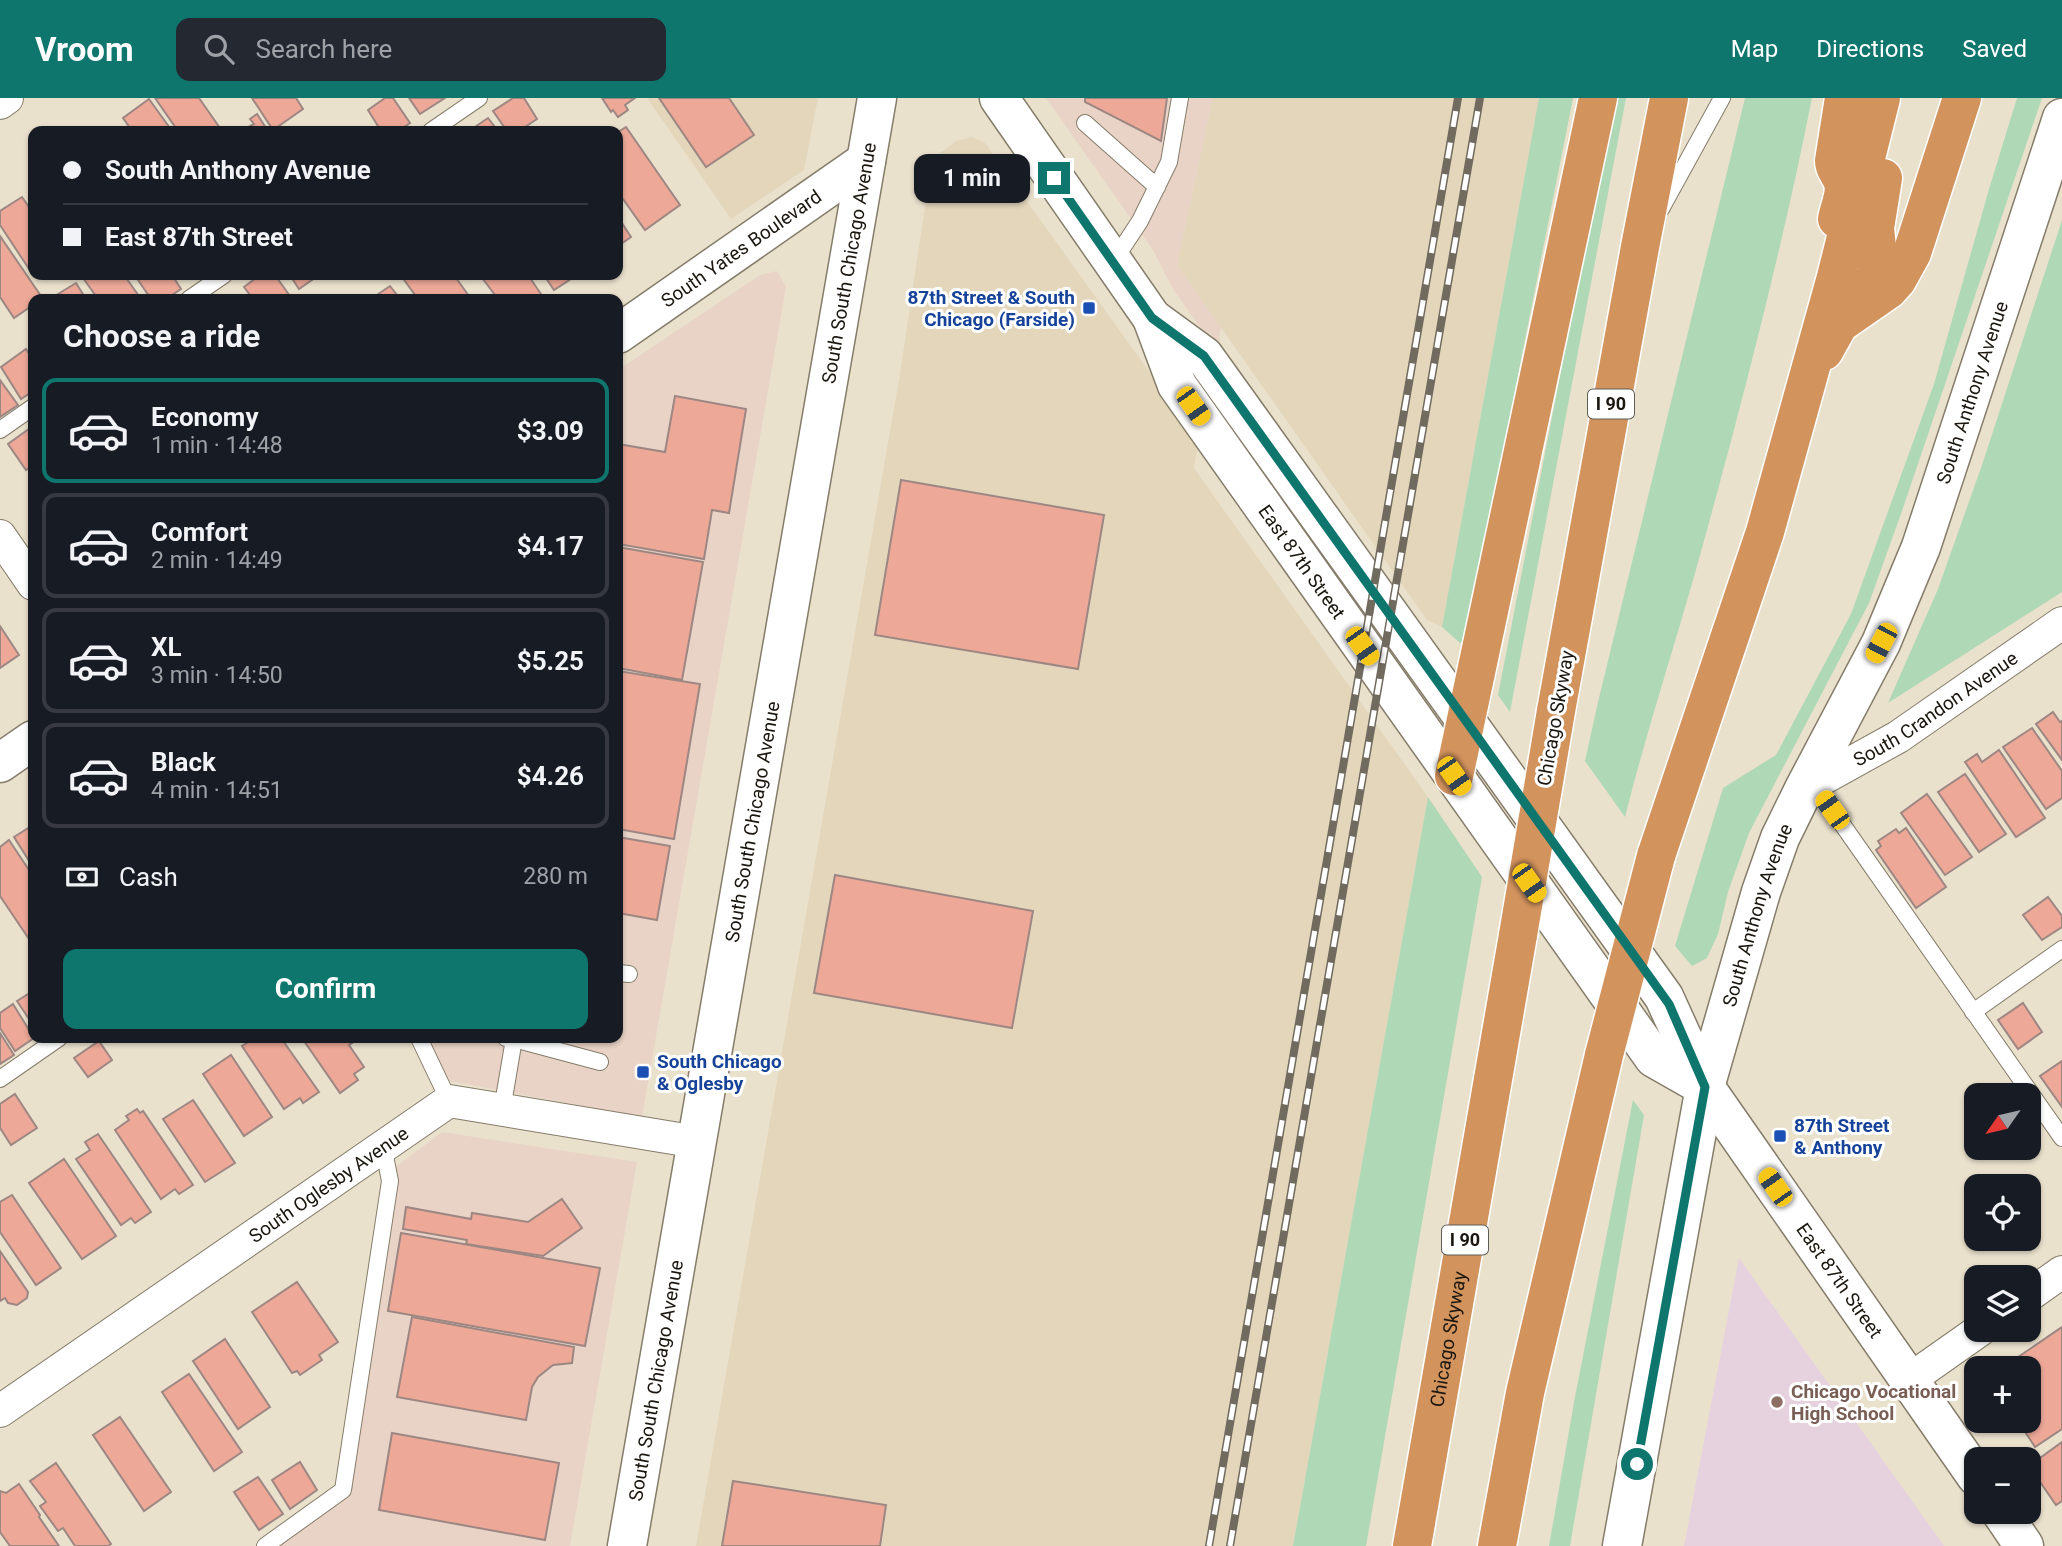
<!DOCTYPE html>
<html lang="en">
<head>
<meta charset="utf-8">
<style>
  :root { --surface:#171b24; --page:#242831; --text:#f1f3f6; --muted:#9ea1a6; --line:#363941; --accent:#0f766e }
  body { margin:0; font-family:Roboto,sans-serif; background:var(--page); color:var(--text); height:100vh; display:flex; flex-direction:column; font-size:26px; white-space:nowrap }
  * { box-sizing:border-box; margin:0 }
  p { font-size:23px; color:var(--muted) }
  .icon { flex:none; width:38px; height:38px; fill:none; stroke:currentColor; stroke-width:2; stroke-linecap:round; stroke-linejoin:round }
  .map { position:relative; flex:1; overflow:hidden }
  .panel { position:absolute; left:28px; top:196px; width:595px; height:749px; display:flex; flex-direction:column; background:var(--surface); border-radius:14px; box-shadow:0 2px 5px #0004 }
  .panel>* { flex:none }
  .banner { position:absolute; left:28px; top:28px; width:595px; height:154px; border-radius:14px; box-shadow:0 2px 5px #0004; display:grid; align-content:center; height:154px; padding:0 35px; background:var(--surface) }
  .needle { width:46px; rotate:236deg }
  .controls { position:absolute; left:1964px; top:985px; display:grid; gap:14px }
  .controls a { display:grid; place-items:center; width:77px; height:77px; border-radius:14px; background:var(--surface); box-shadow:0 2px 5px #0004; font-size:35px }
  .end { position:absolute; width:32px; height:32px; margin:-16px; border:9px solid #0f766e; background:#fff; box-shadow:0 0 0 4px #fff }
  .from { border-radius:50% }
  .bubble { position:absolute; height:49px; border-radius:14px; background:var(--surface); box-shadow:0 2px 5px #0004; font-size:23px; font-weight:700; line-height:49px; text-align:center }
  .car { position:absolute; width:21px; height:42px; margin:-21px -10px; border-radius:9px; box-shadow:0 0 5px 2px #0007; background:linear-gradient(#f5c518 24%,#345 0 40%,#f5c518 0 76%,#345 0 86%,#f5c518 0) }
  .banner b { display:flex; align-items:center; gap:24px; height:66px; font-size:26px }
  .banner b+b { border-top:2px solid var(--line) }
  .banner i { width:18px; height:18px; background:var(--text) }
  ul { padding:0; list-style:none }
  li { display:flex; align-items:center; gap:21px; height:105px; margin:0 14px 10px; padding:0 21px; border:4px solid var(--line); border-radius:14px }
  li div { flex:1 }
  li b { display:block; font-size:26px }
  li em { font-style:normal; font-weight:700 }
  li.current { border-color:var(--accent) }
  li>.icon { width:63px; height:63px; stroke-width:1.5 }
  h2 { padding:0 35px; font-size:32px; line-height:84px }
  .pay { display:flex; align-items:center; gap:18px; height:77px; padding:0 35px; font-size:26px }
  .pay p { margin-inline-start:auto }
  .button { display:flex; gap:14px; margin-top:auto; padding:14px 35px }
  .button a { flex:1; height:80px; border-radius:14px; background:var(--accent); color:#fff; font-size:28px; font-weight:700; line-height:80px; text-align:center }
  header { display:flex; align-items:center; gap:42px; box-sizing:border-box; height:98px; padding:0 35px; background:var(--accent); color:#fff }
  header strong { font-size:33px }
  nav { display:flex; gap:38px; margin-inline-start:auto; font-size:24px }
  .search { width:490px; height:63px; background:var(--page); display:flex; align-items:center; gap:18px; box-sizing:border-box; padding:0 24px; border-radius:14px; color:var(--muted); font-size:26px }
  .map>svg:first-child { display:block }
  .commercial { fill:#e8d3c6 }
  .built { fill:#e3d6bb }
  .education { fill:#e6d1df }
  .green { fill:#afd8b6 }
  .building { fill:#eda898; stroke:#9d8782; stroke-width:2 }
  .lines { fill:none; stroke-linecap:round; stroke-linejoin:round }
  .lane-casing { stroke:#857c6a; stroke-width:18 }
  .street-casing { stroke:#857c6a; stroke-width:34 }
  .secondary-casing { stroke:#857c6a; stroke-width:41 }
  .highway-casing { stroke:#fff; stroke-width:41 }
  .lane { stroke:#fff; stroke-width:16 }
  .street { stroke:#fff; stroke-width:32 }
  .secondary { stroke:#fff; stroke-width:38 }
  .highway { stroke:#d3935d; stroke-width:38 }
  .rail-casing { stroke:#716b5f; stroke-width:8 }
  .rail { stroke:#fff; stroke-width:5; stroke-dasharray:16; stroke-linecap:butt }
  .highway-bridge-casing { stroke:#fff; stroke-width:41; stroke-linecap:butt }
  .highway-bridge { stroke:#d3935d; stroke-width:38 }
  .route { stroke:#0f766e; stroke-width:9 }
  .transit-dot { fill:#1a4fb4; stroke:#fff; stroke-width:2.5 }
  .education-dot { fill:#8d6e63; stroke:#fff; stroke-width:2.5 }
  .labels { text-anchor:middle; stroke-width:6; stroke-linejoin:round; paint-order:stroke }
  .shield { fill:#fff; stroke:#5f5d58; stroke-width:2 }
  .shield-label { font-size:18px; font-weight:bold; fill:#1b1710 }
  .street-label { font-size:19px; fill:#1b1710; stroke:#fff }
  .transit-label { font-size:19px; font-weight:bold; fill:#164399; stroke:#fff; text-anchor:start }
  .education-label { font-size:19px; font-weight:bold; fill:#785e54; stroke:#fff; text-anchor:start }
</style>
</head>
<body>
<header>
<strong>Vroom</strong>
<div class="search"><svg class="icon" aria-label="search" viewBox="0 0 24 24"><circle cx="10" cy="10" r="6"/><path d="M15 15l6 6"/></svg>Search here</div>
<nav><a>Map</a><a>Directions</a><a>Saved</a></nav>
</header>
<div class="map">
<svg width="2062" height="1448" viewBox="0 0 2062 1448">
  <rect width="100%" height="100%" fill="#eae1cd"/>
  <g class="commercial">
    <path d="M1046,0H1213L1177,167L1221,229L1217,253L1173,191L1153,152Z"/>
    <path d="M777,173L786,189L642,1019L439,981L419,940H618V272L760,177Z"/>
    <path d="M442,1034L637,1064L570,1448H265L343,1392L389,1074Z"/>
  </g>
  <g class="built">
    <path d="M647,0H818L804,72L731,121Z"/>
    <path d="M1213,0H1539L1442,529L1427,522L1177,167Z"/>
    <path d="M972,39L985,45L1199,343L1194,370L1428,699L1293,1448H696L900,276L931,68L939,56L956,43Z"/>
  </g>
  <path class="education" d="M1739,1160L1944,1448H1684Z"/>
  <g class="green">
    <path d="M1539,0H1573L1472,509L1471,535L1460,545L1442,529Z"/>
    <path d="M1614,0H1626L1510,614L1498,597Z"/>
    <path d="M1745,0H1812C1780,161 1738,321 1694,479C1671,559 1645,639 1625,719L1585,663L1598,604Z"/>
    <path d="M2017,0H2042L1902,413L1869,505L1749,735L1728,794L1718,836L1707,860L1692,868L1675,848L1723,690L1776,657L1851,516L1934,286L1989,91Z"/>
    <path d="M2062,122V494L1888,605L1938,491L1982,367Z"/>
    <path d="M1428,699L1482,779L1366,1448H1293Z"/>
    <path d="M1633,1002L1644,1017L1570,1448H1549L1575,1299Z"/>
  </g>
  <g class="building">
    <path d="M155,0H199L222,33H178Z"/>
    <path d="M252,0H296L303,11L273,32Z"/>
    <path d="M385,0H393L410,25L399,33H381L368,12Z"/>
    <path d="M409,0H445L420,16Z"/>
    <path d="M513,0H524L537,21L519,33H507L493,13Z"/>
    <path d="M602,0H635L625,7L628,12L618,19L613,12L611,14Z"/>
    <path d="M659,0H729L754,37L706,69Z"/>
    <path d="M1085,0H1167L1161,43L1085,4Z"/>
    <path d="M149,1L172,33H132L123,20Z"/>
    <path d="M257,16L268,33H241L254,26L250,21Z"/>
    <path d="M488,20L498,33H469Z"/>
    <path d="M626,29L680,107L645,132L618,94V34Z"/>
    <path d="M22,99L33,115V177L0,127V113Z"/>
    <path d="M618,119L631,139L618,148Z"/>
    <path d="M0,138L43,201H33V207L14,220L0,199Z"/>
    <path d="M81,177H124L141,201H98Z"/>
    <path d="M145,177H172L181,191L166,201H151L138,182Z"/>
    <path d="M260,177H275L292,201H253L244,189Z"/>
    <path d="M290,177H319L299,191Z"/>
    <path d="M405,177H454L471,201H418L402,179Z"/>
    <path d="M480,177H528L543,199L539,201H498Z"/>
    <path d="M544,177H577L554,192Z"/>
    <path d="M76,185L86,201H50Z"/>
    <path d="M390,188L400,201H371Z"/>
    <path d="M26,251L33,262V293L21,301L1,269Z"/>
    <path d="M0,282L18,307L0,319Z"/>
    <path d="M675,298L746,311L729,415L712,412L704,461L618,446V346L665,354Z"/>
    <path d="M33,328V367L26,372L8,346Z"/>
    <path d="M901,382L1104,417L1078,571L875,537Z"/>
    <path d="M618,449L703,464L682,582L618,570Z"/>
    <path d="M0,528L19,557L0,570Z"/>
    <path d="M618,573L700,586L674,741L618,731Z"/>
    <path d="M2053,614L2060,624L2062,623V662L2036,626Z"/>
    <path d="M2032,630L2062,673V700L2046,711L2003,649Z"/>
    <path d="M1999,652L2045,720L2016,739L1965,664L1977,656L1982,664Z"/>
    <path d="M1965,676L2006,736L1979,754L1938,694Z"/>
    <path d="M1927,696L1972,759L1945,777L1901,715Z"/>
    <path d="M33,727V769L14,739Z"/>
    <path d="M1906,730L1946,789L1916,810L1876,752L1881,748L1878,743L1896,731L1899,735Z"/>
    <path d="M618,739L670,748L657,822L618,815Z"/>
    <path d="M9,742L33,778V847L0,798V749Z"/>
    <path d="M835,777L1033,813L1012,930L814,895Z"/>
    <path d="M2048,799L2062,818V829L2042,842L2023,817Z"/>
    <path d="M33,893V927L17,903Z"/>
    <path d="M2023,905L2042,934L2018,951L1998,922Z"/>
    <path d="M13,906L34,940L15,953L0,930V915Z"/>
    <path d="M0,935L14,957L0,966Z"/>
    <path d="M255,940H281L319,994L303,1005L300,1000L284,1011L242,948Z"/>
    <path d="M302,940H348L352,945L349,947L364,969L354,976L358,982L340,995Z"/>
    <path d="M99,943L112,962L88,979L74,960Z"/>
    <path d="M231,957L272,1019L244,1038L203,976Z"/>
    <path d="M2062,963V1009L2040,978Z"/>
    <path d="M15,996L37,1030L11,1047L0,1030V1006Z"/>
    <path d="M193,1002L235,1065L205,1084L163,1021Z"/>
    <path d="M137,1011L140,1015L143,1013L193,1087L179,1096L175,1091L161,1101L115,1032L129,1022L126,1018Z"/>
    <path d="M98,1036L151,1114L135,1125L131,1120L121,1127L76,1061L90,1052L85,1044Z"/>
    <path d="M64,1061L116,1138L82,1161L29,1085Z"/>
    <path d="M12,1097L61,1170L36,1187L0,1134V1104Z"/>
    <path d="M562,1101L582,1130L543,1158L466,1146L467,1142L403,1131L406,1109L471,1121L472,1115L528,1124Z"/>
    <path d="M401,1135L600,1170L585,1248L388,1213Z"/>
    <path d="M0,1153L28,1194L27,1200L17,1207L8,1205L5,1200L0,1203Z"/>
    <path d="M297,1184L338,1244L319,1257L322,1262L300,1277L297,1273L292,1275L252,1214Z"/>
    <path d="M412,1219L574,1249L572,1265L553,1267L538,1279L532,1289L526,1322L397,1299Z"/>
    <path d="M2062,1229V1331L2035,1349L2018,1323H2028V1270H2002Z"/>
    <path d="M225,1241L270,1309L238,1331L193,1263Z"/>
    <path d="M189,1276L242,1354L214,1373L162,1294Z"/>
    <path d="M120,1319L171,1394L144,1413L93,1337Z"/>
    <path d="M392,1335L559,1365L545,1442L379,1412Z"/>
    <path d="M2062,1344V1403L2056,1407L2029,1368Z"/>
    <path d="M300,1364L317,1392L290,1411L272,1382Z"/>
    <path d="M56,1365L111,1446L108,1448H75L63,1430L58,1433L40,1408L46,1404L30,1383Z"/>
    <path d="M258,1379L283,1416L259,1432L234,1394Z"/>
    <path d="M733,1383L886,1407L880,1448H722Z"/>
    <path d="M19,1386L40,1417L39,1419L59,1448H10L0,1434V1393L6,1395Z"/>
  </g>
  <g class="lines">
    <defs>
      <g id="lane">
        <path d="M1085,25L1157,89"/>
        <path d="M431,33L479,0"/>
        <path d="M1661,111L1722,0"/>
        <path d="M1113,164L1140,123L1169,64L1180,0"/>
        <path d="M189,201L224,177"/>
        <path d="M0,332L33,309"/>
        <path d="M1814,686L2062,1040"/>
        <path d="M618,875L629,876"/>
        <path d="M1973,914L2062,851"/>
        <path d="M419,940L449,1003"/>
        <path d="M514,941L600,964"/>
        <path d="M0,981L59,940"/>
        <path d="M502,1012L514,941L506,940"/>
        <path d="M265,1448L343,1392L390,1083L383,1048"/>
      </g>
      <g id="street">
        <path d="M0,5L7,0"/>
        <path d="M0,438L33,486"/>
        <path id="s1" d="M1804,691L1898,639L2062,525"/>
        <path d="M2028,1198L2062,1174"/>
        <path d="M1909,1282L1980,1232"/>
        <path id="s2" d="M0,1313L449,1003L697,1044"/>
      </g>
      <g id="secondary">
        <path id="s3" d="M999,0L1152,220L1177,287L1654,960L1705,989"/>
        <path id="s4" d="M1152,220L1204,258L1664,899L1705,989L1976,1378"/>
        <path id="s5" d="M618,236L866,63"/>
        <path d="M0,665L33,642"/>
        <path d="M2001,1414L2024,1448"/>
        <path id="s6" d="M627,1448L877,0"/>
        <path id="s7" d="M1622,1448L1705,989L1761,794L1780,740L1804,691L1881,545L1921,449L2062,20"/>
      </g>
      <g id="highway">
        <path d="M1837,121C1839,110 1846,96 1843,85C1841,76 1834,72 1834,63L1844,0"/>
        <path d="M1858,206L1876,177L1878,160L1875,130L1883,80"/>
        <path d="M1824,253L1839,226L1888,192L1897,182L1912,155L1962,0"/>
        <path d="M1556,613L1640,149L1669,0"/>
        <path d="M1454,678L1598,0"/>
        <path d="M1656,758L1765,434L1836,179L1881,0"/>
        <path id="s8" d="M1412,1448L1518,837"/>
        <path d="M1497,1448L1525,1295L1604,957"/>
      </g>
    </defs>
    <use href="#lane" class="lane-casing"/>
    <use href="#street" class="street-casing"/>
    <use href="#secondary" class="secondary-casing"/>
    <use href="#highway" class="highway-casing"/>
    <use href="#lane" class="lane"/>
    <use href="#street" class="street"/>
    <use href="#secondary" class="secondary"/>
    <use href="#highway" class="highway"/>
    <defs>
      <g id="rail">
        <path d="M1209,1448L1458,0"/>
        <path d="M1230,1448L1480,0"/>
      </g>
    </defs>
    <use href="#rail" class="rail-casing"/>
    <use href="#rail" class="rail"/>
    <defs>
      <g id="highway-bridge">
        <path d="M1518,837L1556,613"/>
        <path d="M1604,957L1656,758"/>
      </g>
    </defs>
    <use href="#highway-bridge" class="highway-bridge-casing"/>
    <use href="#highway-bridge" class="highway-bridge"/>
  </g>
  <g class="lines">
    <path class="route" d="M1054,80L1152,220L1204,258L1669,906L1705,989L1637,1366"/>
  </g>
  <g class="transit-dot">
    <rect x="1082" y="203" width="14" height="14" rx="3.5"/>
    <rect x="636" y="967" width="14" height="14" rx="3.5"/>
    <rect x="1773" y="1031" width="14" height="14" rx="3.5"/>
  </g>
  <circle class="education-dot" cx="1777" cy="1304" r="7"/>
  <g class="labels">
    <g class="shield">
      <rect x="1588" y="291.5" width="46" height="29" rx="5"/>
      <rect x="1442" y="1127.5" width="46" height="29" rx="5"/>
    </g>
    <g class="shield-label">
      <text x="1611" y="312">I 90</text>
      <text x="1465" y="1148">I 90</text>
    </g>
    <g class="street-label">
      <text dy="7" stroke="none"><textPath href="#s5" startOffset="150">South Yates Boulevard</textPath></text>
      <text dy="7" stroke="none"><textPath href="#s6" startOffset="1302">South South Chicago Avenue</textPath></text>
      <text dy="7" stroke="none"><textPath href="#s7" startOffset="1213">South Anthony Avenue</textPath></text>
      <text dy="7" stroke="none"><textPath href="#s3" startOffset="556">East 87th Street</textPath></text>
      <text dy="7" stroke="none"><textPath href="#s1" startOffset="154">South Crandon Avenue</textPath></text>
      <text transform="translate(1555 620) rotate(-80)" y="7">Chicago Skyway</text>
      <text dy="7" stroke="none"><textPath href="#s6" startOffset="735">South South Chicago Avenue</textPath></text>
      <text dy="7" stroke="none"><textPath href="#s7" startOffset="646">South Anthony Avenue</textPath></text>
      <text dy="7" stroke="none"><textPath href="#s2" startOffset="399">South Oglesby Avenue</textPath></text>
      <text dy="7" stroke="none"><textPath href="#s4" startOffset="1188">East 87th Street</textPath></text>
      <text dy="7" stroke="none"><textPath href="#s8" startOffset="210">Chicago Skyway</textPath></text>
      <text dy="7" stroke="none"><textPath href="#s6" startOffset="168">South South Chicago Avenue</textPath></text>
    </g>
    <g class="transit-label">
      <text x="1075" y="206" text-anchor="end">87th Street &amp; South<tspan x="1075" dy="22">Chicago (Farside)</tspan></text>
      <text x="657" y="970">South Chicago<tspan x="657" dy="22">&amp; Oglesby</tspan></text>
      <text x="1794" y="1034">87th Street<tspan x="1794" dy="22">&amp; Anthony</tspan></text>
    </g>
    <g class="education-label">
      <text x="1791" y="1300">Chicago Vocational<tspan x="1791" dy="22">High School</tspan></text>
    </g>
  </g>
</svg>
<div class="controls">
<a><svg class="needle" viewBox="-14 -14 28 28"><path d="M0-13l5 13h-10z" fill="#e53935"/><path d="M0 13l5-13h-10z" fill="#9ea1a6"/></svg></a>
<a><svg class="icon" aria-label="locate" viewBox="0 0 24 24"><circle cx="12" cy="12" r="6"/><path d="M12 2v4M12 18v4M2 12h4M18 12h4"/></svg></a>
<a><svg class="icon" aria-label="layers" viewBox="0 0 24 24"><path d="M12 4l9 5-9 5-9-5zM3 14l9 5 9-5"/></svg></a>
<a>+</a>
<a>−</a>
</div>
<i class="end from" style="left:1637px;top:1366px"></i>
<i class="end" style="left:1054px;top:80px"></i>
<div class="bubble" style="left:914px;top:56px;width:116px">1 min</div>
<i class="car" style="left:1193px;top:308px;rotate:145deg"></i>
<i class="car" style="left:1881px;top:545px;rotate:208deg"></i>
<i class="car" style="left:1362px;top:548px;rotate:145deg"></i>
<i class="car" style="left:1454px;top:678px;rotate:145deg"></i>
<i class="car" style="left:1832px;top:712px;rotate:325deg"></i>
<i class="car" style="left:1529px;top:785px;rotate:145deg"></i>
<i class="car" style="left:1775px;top:1089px;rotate:325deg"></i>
<div class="banner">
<b><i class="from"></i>South Anthony Avenue</b>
<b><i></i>East 87th Street</b>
</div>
<section class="panel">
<h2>Choose a ride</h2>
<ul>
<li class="current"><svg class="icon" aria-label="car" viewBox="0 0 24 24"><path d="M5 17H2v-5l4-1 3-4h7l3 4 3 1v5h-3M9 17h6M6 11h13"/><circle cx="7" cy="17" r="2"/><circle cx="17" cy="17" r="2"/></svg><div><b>Economy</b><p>1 min · 14:48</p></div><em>$3.09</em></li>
<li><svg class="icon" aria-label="car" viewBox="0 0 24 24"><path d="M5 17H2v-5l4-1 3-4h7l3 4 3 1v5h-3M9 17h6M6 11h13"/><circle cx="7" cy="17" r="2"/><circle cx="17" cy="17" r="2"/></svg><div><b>Comfort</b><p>2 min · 14:49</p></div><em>$4.17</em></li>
<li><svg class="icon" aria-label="car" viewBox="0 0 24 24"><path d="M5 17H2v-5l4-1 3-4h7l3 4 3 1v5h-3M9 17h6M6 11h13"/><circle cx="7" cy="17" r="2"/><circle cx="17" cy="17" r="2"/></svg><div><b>XL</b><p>3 min · 14:50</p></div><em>$5.25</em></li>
<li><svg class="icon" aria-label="car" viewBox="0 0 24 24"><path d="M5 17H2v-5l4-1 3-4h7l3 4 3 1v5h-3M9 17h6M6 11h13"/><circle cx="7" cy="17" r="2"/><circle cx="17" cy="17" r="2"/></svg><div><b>Black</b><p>4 min · 14:51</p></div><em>$4.26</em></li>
</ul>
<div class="pay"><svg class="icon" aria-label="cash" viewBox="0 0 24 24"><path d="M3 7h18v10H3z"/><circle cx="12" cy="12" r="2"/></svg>Cash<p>280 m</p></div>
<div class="button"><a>Confirm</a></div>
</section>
</div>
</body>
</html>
